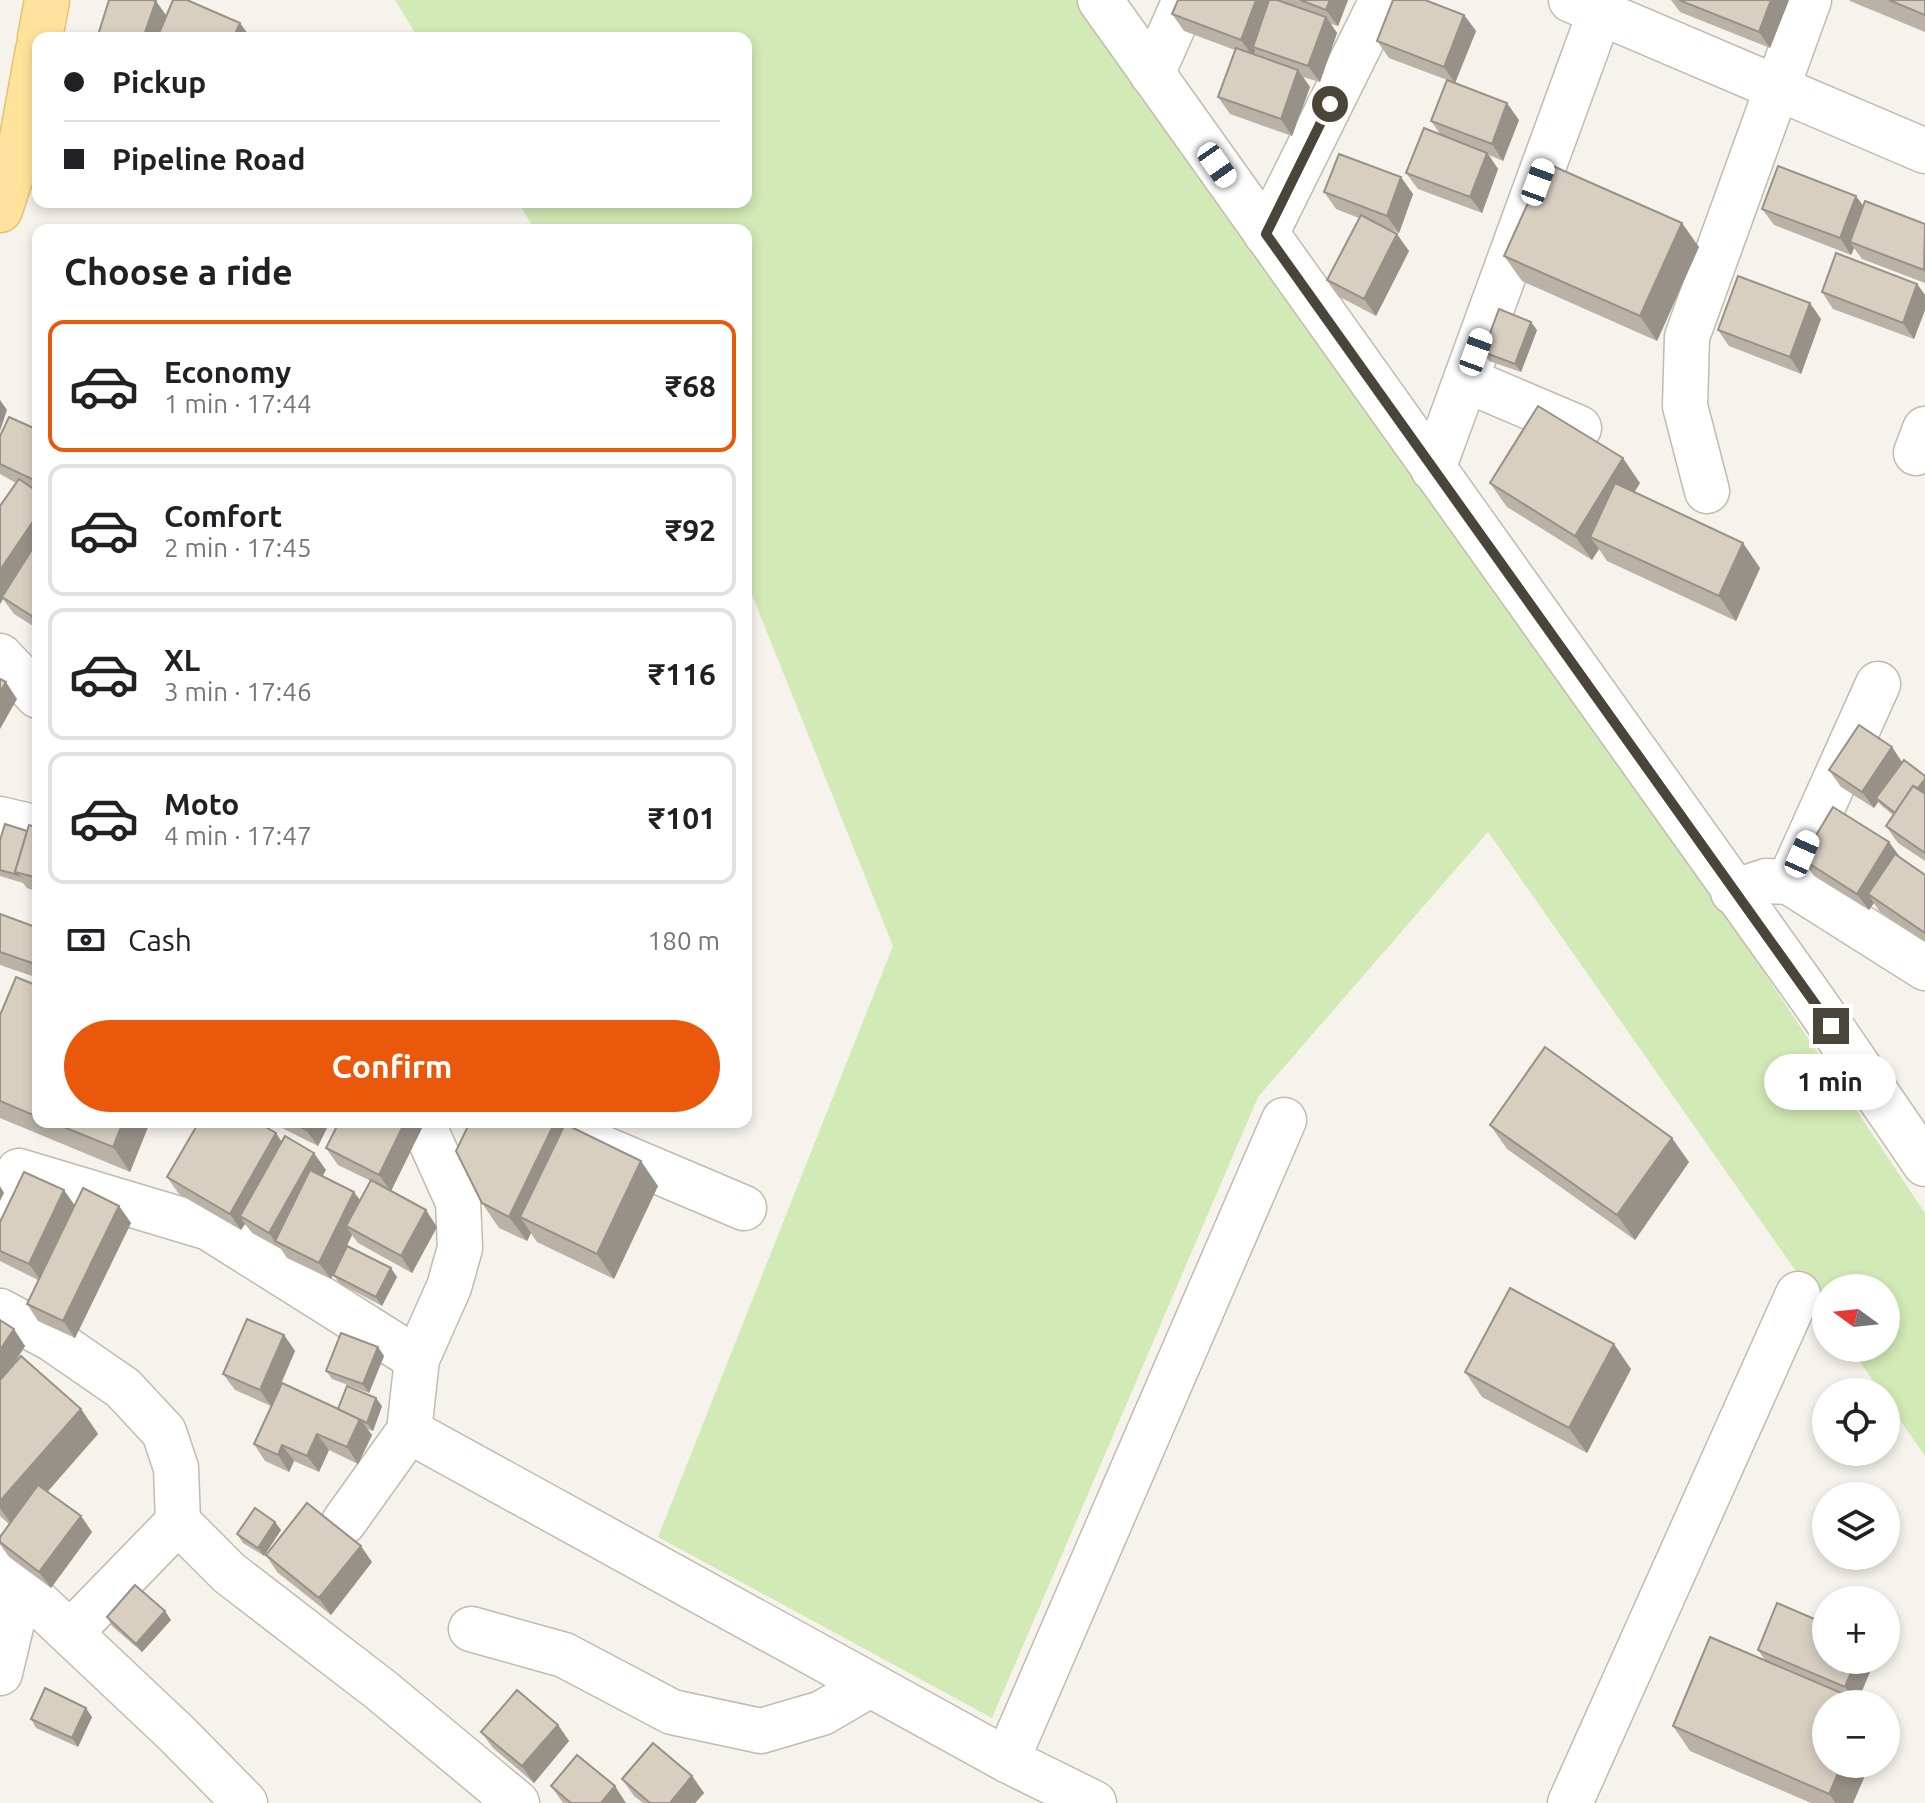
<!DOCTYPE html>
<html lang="en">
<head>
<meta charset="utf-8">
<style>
  :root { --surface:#fff; --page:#f6f6f6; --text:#202124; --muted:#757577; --line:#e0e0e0; --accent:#ea580c }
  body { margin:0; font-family:Ubuntu,sans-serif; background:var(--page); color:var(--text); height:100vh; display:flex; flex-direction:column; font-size:30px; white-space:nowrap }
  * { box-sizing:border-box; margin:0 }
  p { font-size:26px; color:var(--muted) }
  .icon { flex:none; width:44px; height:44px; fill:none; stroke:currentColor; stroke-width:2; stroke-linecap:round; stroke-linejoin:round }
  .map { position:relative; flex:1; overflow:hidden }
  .details { position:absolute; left:32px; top:224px; width:720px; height:904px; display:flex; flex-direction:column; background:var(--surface); border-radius:16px; box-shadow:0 4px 12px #0003 }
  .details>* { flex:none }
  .hud { position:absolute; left:32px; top:32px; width:720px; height:176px; border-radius:16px; box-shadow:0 4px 12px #0003; display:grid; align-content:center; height:176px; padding:0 32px; background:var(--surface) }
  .needle { width:52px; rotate:285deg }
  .controls { position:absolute; left:1812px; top:1274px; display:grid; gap:16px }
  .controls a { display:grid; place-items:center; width:88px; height:88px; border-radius:50%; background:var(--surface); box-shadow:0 4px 12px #0003; font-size:40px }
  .end { position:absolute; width:36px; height:36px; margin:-18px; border:10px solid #4b4439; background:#fff; box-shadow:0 0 0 4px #fff }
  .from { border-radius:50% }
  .bubble { position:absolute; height:56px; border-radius:28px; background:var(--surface); box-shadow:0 4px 12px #0003; font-size:26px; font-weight:600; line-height:56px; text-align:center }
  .car { position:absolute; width:24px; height:48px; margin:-24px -12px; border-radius:10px; box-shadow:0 0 6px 2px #0007; background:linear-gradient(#fff 24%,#345 0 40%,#fff 0 76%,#345 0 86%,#fff 0) }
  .hud b { display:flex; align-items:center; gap:28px; height:76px; font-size:30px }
  .hud b+b { border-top:2px solid var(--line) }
  .hud i { width:20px; height:20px; background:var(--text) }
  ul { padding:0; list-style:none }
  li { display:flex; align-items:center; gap:24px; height:132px; margin:0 16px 12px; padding:0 16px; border:4px solid var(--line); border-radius:16px }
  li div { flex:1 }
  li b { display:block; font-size:30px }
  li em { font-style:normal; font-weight:600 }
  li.current { border-color:var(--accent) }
  li>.icon { width:72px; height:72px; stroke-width:1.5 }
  h2 { padding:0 32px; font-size:36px; line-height:96px }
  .pay { display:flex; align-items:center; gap:20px; height:88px; padding:0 32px; font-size:30px }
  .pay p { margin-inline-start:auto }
  .cta { display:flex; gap:16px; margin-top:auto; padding:16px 32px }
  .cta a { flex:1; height:92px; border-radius:48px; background:var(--accent); color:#fff; font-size:32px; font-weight:600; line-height:92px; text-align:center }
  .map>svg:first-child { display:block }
  .green { fill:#d2eab5 }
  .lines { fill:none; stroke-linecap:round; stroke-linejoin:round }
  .minor-casing { stroke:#c2bbae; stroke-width:47 }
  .major-casing { stroke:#e6c16a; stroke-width:47 }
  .minor { stroke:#fff; stroke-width:44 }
  .major { stroke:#ffe39c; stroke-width:44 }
  .wall { fill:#bab2a6 }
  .shaded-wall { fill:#979187 }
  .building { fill:#d8cfc1; stroke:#979187; stroke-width:2 }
  .route { stroke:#4b4439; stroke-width:10 }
</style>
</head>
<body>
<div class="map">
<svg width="1925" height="1803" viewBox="0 0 1925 1803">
  <rect width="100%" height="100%" fill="#f6f3ec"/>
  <path class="green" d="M395,0H1081L1563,672L1925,1213V1456L1886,1400V1392H1881L1850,1348H1886V1288H1826V1314L1488,832L1258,1097L992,1718L658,1537L893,946L746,580V230H535L518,202H746V38H418Z"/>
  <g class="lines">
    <defs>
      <g id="minor">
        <path d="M1100,0L1815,1003L1925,1164"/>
        <path d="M1571,0L1925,151"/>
        <path d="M1152,74L1185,0"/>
        <path d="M1266,234L1382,0"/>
        <path d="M1466,380L1579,428"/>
        <path d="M1916,453L1925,429"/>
        <path d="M1433,469L1600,12"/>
        <path d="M1707,491L1685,406L1687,337L1809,0"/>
        <path d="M0,656L38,696"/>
        <path d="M0,819L38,828"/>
        <path d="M1789,882L1878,684"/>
        <path d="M1733,892L1766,881L1789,882L1925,968"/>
        <path d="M541,1122L744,1208"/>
        <path d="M0,1216L19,1171L209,1228L417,1359"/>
        <path d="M0,1311L52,1339L123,1388L164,1432L176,1468L178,1522"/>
        <path d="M409,1431L1007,1760L1094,1803"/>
        <path d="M344,1522L409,1431L417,1359L449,1287L460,1248L458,1202L422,1122"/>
        <path d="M0,1567L177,1734L245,1803"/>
        <path d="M471,1629L564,1655L672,1712L761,1731L822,1713L870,1685"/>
        <path d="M71,1632L178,1522L229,1573L381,1690L517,1803"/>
        <path d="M0,1673L20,1589"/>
        <path d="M1007,1760L1284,1120"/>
        <path d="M1570,1803L1798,1294"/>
      </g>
      <g id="major">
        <path d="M40,38L47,0"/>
        <path d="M0,210L20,149L38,50"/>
      </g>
    </defs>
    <use href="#minor" class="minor-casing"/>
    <use href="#major" class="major-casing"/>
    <use href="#minor" class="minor"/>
    <use href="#major" class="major"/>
  </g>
  <g class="wall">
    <path d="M1178,0H1348L1338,26L1331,24L1337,33L1320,82L1303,77L1310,87L1292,136L1230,114L1218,97L1235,50L1184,31L1172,14Z"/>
    <path d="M1671,0H1789L1770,48L1680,12Z"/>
    <path d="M1849,0H1925V32L1850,1Z"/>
    <path d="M1464,15L1476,31L1455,83L1389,58L1377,41Z"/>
    <path d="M1519,120L1503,161L1489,155L1498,169L1482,213L1418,189L1406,173L1441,135L1431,121Z"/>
    <path d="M1324,192L1413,194L1399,233L1382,226L1409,251L1376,316L1338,296L1327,280L1359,218L1336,209Z"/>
    <path d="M1762,209L1925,224V283L1862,259L1854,248L1851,255L1774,225Z"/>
    <path d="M1699,247L1657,341L1522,281L1504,256Z"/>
    <path d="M1917,284L1925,295V310L1914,339L1833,309L1822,292Z"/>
    <path d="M1821,319L1801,374L1729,346L1718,330Z"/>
    <path d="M1537,330L1521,372L1489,361L1483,352Z"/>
    <path d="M38,430V629L14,614L3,599L0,604V506L16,483L0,474V436Z"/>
    <path d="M1490,483H1640L1634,492L1760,568L1736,621L1607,561L1599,549L1592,560L1507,507Z"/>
    <path d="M1892,747L1902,762L1925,776V861L1898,843L1886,826L1893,815L1882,806L1878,802L1874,808L1841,787L1829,770Z"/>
    <path d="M38,828V892L27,888L23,883L0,876V840Z"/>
    <path d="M1889,842L1901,858L1925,875V942L1879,911L1874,903L1869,910L1814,876L1802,859Z"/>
    <path d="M0,914L38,928V978L0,965Z"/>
    <path d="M38,986V1122H150L130,1172L0,1118V1015Z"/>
    <path d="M270,1122H330L318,1146Z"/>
    <path d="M470,1122H559L563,1127L658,1186L614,1279L537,1242L531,1233L527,1241L499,1228L482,1203Z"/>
    <path d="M1490,1125L1689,1162L1635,1240L1507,1149Z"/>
    <path d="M423,1126L391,1191L437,1227L412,1273L358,1243L352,1235L338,1264L397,1277L382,1306L339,1283L333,1275L331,1279L287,1258L281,1249L252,1233L245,1224L241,1230L179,1194L167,1177L282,1142L326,1170L322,1176L360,1200L371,1181L338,1165L326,1148Z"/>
    <path d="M74,1205L119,1206L131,1223L75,1338L38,1321L27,1304L38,1280L0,1261V1222Z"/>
    <path d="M0,1320L25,1346L12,1367L81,1409L98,1434L47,1491L81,1516L92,1532L51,1588L9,1557L0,1544V1537L9,1524L0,1516Z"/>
    <path d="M284,1335L295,1351L279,1389L338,1409L382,1406L373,1431L367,1429L372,1435L358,1464L329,1450L319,1472L294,1461L289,1472L265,1461L254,1444L271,1406L235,1390L223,1374Z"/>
    <path d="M378,1347L384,1356L369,1393L332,1379L326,1371Z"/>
    <path d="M1631,1369L1587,1453L1482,1397L1465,1372Z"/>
    <path d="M275,1522L281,1530L264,1556L243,1543L237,1534Z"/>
    <path d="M266,1555L372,1562L331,1615L277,1572Z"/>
    <path d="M1777,1603L1858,1700L1870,1764L1853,1803H1811L1690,1751L1673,1726L1765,1660L1758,1650Z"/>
    <path d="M107,1617L171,1620L142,1652L112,1626Z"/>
    <path d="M92,1717L78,1747L36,1728L31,1719Z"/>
    <path d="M558,1725L569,1741L534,1783L493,1748L481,1732Z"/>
    <path d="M692,1776L704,1793L695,1803H643L634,1796L622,1779Z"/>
    <path d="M551,1786L626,1803H563Z"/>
  </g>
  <g class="shaded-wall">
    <path d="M1256,0H1268L1272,6L1253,47L1255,51L1253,57L1241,40Z"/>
    <path d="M1330,0H1348L1338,26L1326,10Z"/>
    <path d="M1771,0H1789L1770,48L1759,32Z"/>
    <path d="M156,1L168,18L161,38H143Z"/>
    <path d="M1464,15L1476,31L1455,83L1444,67Z"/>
    <path d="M1326,17L1337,33L1320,82L1308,66Z"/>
    <path d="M240,23L251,38H233Z"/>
    <path d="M1298,70L1310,87L1292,136L1281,119Z"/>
    <path d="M1507,103L1519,120L1503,161L1492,144Z"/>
    <path d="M1487,153L1498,169L1482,213L1470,197Z"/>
    <path d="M1401,177L1413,194L1399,233L1387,216Z"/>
    <path d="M1856,196L1868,212L1850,242L1854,248L1851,255L1840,238Z"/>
    <path d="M1682,223L1699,247L1657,341L1640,316Z"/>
    <path d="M1397,234L1409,251L1376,316L1364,299Z"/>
    <path d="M1917,284L1925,295V310L1914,339L1903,323Z"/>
    <path d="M1810,303L1821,319L1801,374L1790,357Z"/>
    <path d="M1531,322L1537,330L1521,372L1515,364Z"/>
    <path d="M0,400L7,410L0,431Z"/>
    <path d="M1623,458L1640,483L1603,543L1590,537L1599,549L1592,560L1575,536Z"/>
    <path d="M38,514V548L2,597L3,599L0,604V570Z"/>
    <path d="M1743,543L1760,568L1736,621L1719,596Z"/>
    <path d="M6,682L17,699L0,729V692Z"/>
    <path d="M1892,747L1903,764L1876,798L1878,802L1874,808L1862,792Z"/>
    <path d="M1925,779V795L1898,815Z"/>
    <path d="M1889,842L1901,859L1868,894L1874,903L1869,910L1857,894Z"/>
    <path d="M123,1122H150L130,1172L113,1147Z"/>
    <path d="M310,1122H330L318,1146L306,1130Z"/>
    <path d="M405,1122H420L423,1126L391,1191L379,1175Z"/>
    <path d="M555,1122H559L574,1143L520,1217L531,1233L527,1241L509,1217Z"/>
    <path d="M276,1133L287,1150L240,1216L245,1224L241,1230L230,1214Z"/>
    <path d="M1672,1138L1689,1162L1635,1240L1617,1215Z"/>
    <path d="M314,1153L326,1170L283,1245L275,1241L281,1250L269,1233Z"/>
    <path d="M641,1161L658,1186L614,1279L597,1254Z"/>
    <path d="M0,1186L4,1193L0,1201Z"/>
    <path d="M64,1190L76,1207L41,1281L29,1264Z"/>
    <path d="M354,1192L366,1208L346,1226L352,1235L331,1279L319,1263Z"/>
    <path d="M119,1206L131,1223L75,1338L63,1321Z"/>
    <path d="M426,1210L437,1227L412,1273L401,1256Z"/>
    <path d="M391,1268L397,1277L382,1306L376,1297Z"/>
    <path d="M14,1329L25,1346L0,1385V1350Z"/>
    <path d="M284,1335L295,1351L271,1406L260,1390Z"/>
    <path d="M1614,1344L1631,1369L1587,1453L1569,1428Z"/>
    <path d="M378,1347L384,1356L369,1393L363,1384Z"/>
    <path d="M376,1398L382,1406L373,1431L367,1423Z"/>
    <path d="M81,1409L98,1434L15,1529L0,1508V1501Z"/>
    <path d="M360,1419L372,1435L358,1464L347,1447Z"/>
    <path d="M317,1434L329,1450L319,1472L307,1456Z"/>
    <path d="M282,1445L294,1461L289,1472L278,1455Z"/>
    <path d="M81,1516L92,1532L51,1588L39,1572Z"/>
    <path d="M275,1522L281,1530L264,1556L258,1548Z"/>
    <path d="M361,1546L372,1562L331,1615L319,1598Z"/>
    <path d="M165,1611L171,1620L142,1652L136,1644Z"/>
    <path d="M1856,1660H1875L1857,1703L1845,1687Z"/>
    <path d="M86,1708L92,1717L78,1747L72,1738Z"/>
    <path d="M558,1725L569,1741L534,1783L522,1766Z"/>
    <path d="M1842,1764H1870L1853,1803H1836L1829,1794Z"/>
    <path d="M692,1776L704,1793L695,1803H670Z"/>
    <path d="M615,1786L626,1803H601Z"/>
  </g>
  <g class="building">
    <path d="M109,0H152L156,1L143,38H107L98,35Z"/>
    <path d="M173,0H187L240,23L233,38H157Z"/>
    <path d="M1178,0H1256L1241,40L1172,14Z"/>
    <path d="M1269,0H1277L1326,17L1308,66L1253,47Z"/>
    <path d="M1300,0H1330L1326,10Z"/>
    <path d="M1393,0H1425L1464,15L1444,67L1377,41Z"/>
    <path d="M1679,0H1771L1759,32Z"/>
    <path d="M1889,0H1925V15Z"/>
    <path d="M1236,48L1298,70L1281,119L1218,97Z"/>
    <path d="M1447,80L1507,103L1492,144L1431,121Z"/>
    <path d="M1424,128L1487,153L1470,197L1406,173Z"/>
    <path d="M1339,154L1401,177L1387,216L1324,192Z"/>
    <path d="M1546,163L1682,223L1640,316L1504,256Z"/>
    <path d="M1778,166L1856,196L1840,238L1762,209Z"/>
    <path d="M1865,201L1925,224L1924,270L1850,242Z"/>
    <path d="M1361,215L1397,234L1364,299L1327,280Z"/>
    <path d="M1836,253L1917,284L1903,323L1822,292Z"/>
    <path d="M1738,276L1810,303L1790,357L1718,330Z"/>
    <path d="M1499,309L1531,322L1515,364L1483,352Z"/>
    <path d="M1538,406L1623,458L1575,536L1490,483Z"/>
    <path d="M9,417L38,430V482L0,464V436Z"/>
    <path d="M19,479L38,492V514L0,570V506Z"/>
    <path d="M1615,483L1743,543L1719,596L1590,537Z"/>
    <path d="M38,540V620L2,597Z"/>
    <path d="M0,679L6,682L0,692Z"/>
    <path d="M1859,725L1892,747L1862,792L1829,770Z"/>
    <path d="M1904,760L1925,776V779L1918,788L1913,786L1895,813L1876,798Z"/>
    <path d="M1913,786L1925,794V853L1886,826Z"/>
    <path d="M1833,807L1889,842L1857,894L1802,859Z"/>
    <path d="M5,824L27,831L15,872L18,875L0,870V840Z"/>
    <path d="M29,825L38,828V878L15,872Z"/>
    <path d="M1895,854L1925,875V933L1868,894Z"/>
    <path d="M0,914L38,928V965L0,952Z"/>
    <path d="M16,977L38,986V1117L0,1101V1015Z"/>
    <path d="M1545,1047L1672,1138L1617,1215L1490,1125Z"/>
    <path d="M51,1122H123L113,1147Z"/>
    <path d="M199,1122H257L276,1133L230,1214L167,1177Z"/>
    <path d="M291,1122H310L306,1130Z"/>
    <path d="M339,1122H405L379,1175L326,1148Z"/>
    <path d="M470,1122H555L509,1217L482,1203L456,1151Z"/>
    <path d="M565,1124L641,1161L597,1254L520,1217Z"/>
    <path d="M285,1136L314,1153L269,1233L240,1216Z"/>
    <path d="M310,1170L354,1192L319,1263L275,1241Z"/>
    <path d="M24,1172L64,1190L29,1264L0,1251V1222Z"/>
    <path d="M371,1180L426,1210L401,1256L346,1226Z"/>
    <path d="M83,1188L119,1206L63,1321L27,1304Z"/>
    <path d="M347,1246L391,1268L376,1297L333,1275Z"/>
    <path d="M1510,1288L1614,1344L1569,1428L1465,1372Z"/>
    <path d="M247,1319L284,1335L260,1390L223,1374Z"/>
    <path d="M0,1320L14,1329L0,1350Z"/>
    <path d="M341,1333L378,1347L363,1384L326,1371Z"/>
    <path d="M21,1356L81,1409L0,1501V1380Z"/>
    <path d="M282,1383L360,1419L347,1447L317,1434L307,1456L282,1445L278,1455L254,1444Z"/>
    <path d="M347,1386L376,1398L367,1423L338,1409Z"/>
    <path d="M38,1485L81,1516L39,1572L0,1542V1537Z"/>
    <path d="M307,1503L361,1546L319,1598L266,1555Z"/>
    <path d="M255,1508L275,1522L258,1548L237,1534Z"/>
    <path d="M135,1585L165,1611L136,1644L107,1617Z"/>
    <path d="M1777,1603L1826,1624V1660H1856L1845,1687L1758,1650Z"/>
    <path d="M1710,1637L1867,1704H1826V1764H1842L1829,1794L1673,1726Z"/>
    <path d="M45,1688L86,1708L72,1738L31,1719Z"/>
    <path d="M517,1690L558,1725L522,1766L481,1732Z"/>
    <path d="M653,1743L692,1776L670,1803H650L622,1779Z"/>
    <path d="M577,1755L615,1786L601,1803H571L551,1786Z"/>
  </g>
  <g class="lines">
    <path class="route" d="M1330,104L1266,234L1831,1026"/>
  </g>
</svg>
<div class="controls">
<a><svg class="needle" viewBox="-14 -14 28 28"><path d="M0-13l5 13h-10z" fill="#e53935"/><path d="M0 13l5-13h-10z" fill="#757577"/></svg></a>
<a><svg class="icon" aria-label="locate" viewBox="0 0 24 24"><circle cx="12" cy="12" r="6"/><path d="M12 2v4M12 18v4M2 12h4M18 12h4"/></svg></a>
<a><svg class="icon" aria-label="layers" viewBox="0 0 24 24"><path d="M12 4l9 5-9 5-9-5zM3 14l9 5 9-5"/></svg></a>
<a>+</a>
<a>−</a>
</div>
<i class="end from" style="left:1330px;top:104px"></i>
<i class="end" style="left:1831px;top:1026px"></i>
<div class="bubble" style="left:1764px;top:1054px;width:132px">1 min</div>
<i class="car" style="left:1217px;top:165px;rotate:145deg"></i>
<i class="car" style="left:1538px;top:182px;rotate:20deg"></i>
<i class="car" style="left:1476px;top:352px;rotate:20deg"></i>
<i class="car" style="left:1802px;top:854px;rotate:24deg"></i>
<div class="hud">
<b><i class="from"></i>Pickup</b>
<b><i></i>Pipeline Road</b>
</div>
<section class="details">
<h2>Choose a ride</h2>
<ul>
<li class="current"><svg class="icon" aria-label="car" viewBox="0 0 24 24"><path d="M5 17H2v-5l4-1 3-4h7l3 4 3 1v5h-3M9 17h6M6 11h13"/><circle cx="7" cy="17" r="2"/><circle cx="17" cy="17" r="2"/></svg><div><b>Economy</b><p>1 min · 17:44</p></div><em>₹68</em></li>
<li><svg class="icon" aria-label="car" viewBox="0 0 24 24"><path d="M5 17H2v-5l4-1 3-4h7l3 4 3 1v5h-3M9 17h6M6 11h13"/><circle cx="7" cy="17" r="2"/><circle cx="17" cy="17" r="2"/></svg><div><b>Comfort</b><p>2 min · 17:45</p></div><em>₹92</em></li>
<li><svg class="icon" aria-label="car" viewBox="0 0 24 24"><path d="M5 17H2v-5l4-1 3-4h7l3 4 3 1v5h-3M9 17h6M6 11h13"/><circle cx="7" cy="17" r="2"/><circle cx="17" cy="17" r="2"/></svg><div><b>XL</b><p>3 min · 17:46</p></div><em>₹116</em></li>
<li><svg class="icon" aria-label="car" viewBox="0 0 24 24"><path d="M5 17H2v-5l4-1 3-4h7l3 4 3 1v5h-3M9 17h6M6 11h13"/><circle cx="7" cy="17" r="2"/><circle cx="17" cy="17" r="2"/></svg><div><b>Moto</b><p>4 min · 17:47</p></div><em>₹101</em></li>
</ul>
<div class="pay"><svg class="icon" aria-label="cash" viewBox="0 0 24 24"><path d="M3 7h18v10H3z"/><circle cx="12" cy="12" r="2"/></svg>Cash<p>180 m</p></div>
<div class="cta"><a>Confirm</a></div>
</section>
</div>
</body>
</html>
